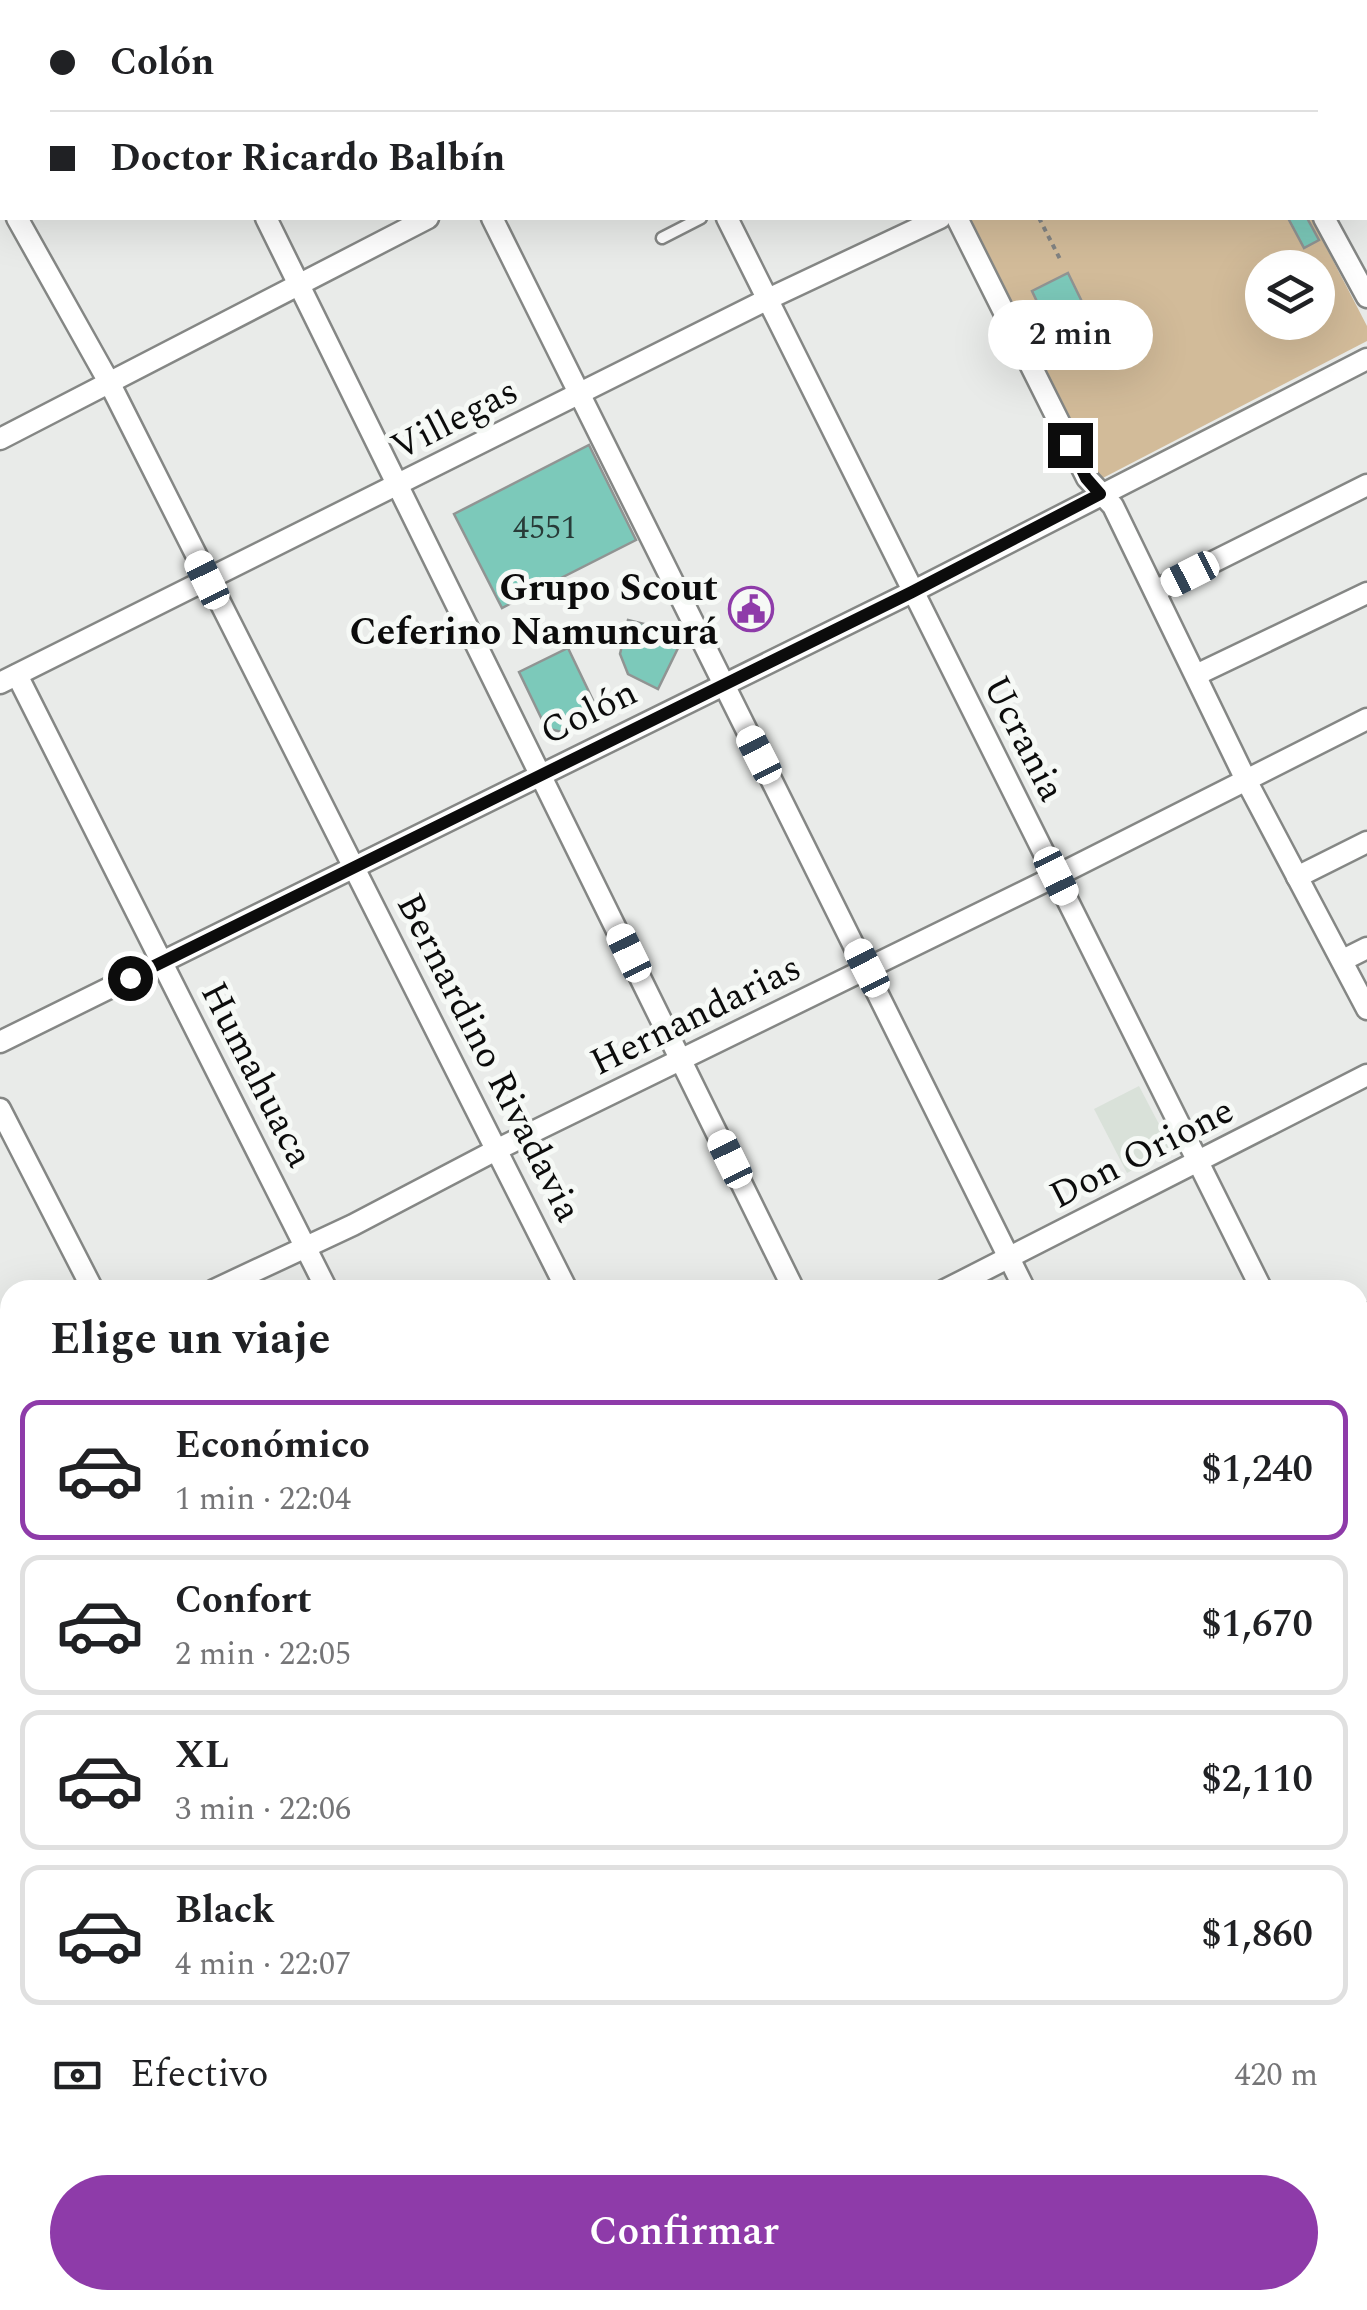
<!DOCTYPE html>
<html lang="es">
<head>
<meta charset="utf-8">
<style>
  :root { --surface:#fff; --page:#f2f2f2; --text:#202124; --muted:#757577; --line:#e0e0e0; --accent:#8e3ba9 }
  body { margin:0; font-family:Spectral,serif; background:var(--page); color:var(--text); height:100vh; display:flex; flex-direction:column; font-size:38px; white-space:nowrap }
  * { box-sizing:border-box; margin:0 }
  p { font-size:32px; color:var(--muted) }
  .icon { flex:none; width:55px; height:55px; fill:none; stroke:currentColor; stroke-width:2; stroke-linecap:round; stroke-linejoin:round }
  .map { position:relative; flex:1; overflow:hidden }
  .details { position:absolute; left:0px; top:1280px; width:1368px; height:1030px; display:flex; flex-direction:column; background:var(--surface); border-radius:30px 30px 0 0; box-shadow:0 10px 40px #0002 }
  .details>* { flex:none }
  .banner { position:absolute; left:0px; top:0px; width:1368px; height:220px; box-shadow:0 10px 40px #0002; display:grid; align-content:center; height:220px; padding:0 50px; background:var(--surface) }
  .tools { position:absolute; left:1245px; top:250px; display:grid; gap:20px }
  .tools a { display:grid; place-items:center; width:90px; height:90px; border-radius:50%; background:var(--surface); box-shadow:0 10px 40px #0002; font-size:50px }
  .end { position:absolute; width:45px; height:45px; margin:-22px; border:12px solid #0c0c0c; background:#fff; box-shadow:0 0 0 5px #fff }
  .from { border-radius:50% }
  .bubble { position:absolute; height:70px; border-radius:35px; background:var(--surface); box-shadow:0 10px 40px #0002; font-size:32px; font-weight:600; line-height:70px; text-align:center }
  .car { position:absolute; width:30px; height:60px; margin:-30px -15px; border-radius:12px; box-shadow:0 0 8px 2px #0007; background:linear-gradient(#fff 24%,#345 0 40%,#fff 0 76%,#345 0 86%,#fff 0) }
  .banner b { display:flex; align-items:center; gap:35px; height:95px; font-size:38px }
  .banner b+b { border-top:2px solid var(--line) }
  .banner i { width:25px; height:25px; background:var(--text) }
  ul { padding:0; list-style:none }
  li { display:flex; align-items:center; gap:30px; height:140px; margin:0 20px 15px; padding:0 30px; border:5px solid var(--line); border-radius:20px }
  li div { flex:1 }
  li b { display:block; font-size:38px }
  li em { font-style:normal; font-weight:600 }
  li.current { border-color:var(--accent) }
  li>.icon { width:90px; height:90px; stroke-width:1.5 }
  h2 { padding:0 50px; font-size:45px; line-height:120px }
  .pay { display:flex; align-items:center; gap:25px; height:110px; padding:0 50px; font-size:38px }
  .pay p { margin-inline-start:auto }
  .primary-button { display:flex; gap:20px; margin-top:auto; padding:20px 50px }
  .primary-button a { flex:1; height:115px; border-radius:60px; background:var(--accent); color:#fff; font-size:40px; font-weight:600; line-height:115px; text-align:center }
  .map>svg:first-child { display:block }
  .built { fill:#d9e1d9 }
  .green { fill:#d2bb99; fill-rule:evenodd }
  .building { fill:#7cc9ba; stroke:#919493; stroke-width:2.5 }
  .lines { fill:none; stroke-linecap:round; stroke-linejoin:round }
  .service-casing { stroke:#858785; stroke-width:15 }
  .minor-casing { stroke:#858785; stroke-width:25 }
  .tertiary-casing { stroke:#858785; stroke-width:30 }
  .path { stroke:#828382; stroke-width:4; stroke-dasharray:5 5; stroke-linecap:butt }
  .service { stroke:#fff; stroke-width:10 }
  .minor { stroke:#fff; stroke-width:20 }
  .tertiary { stroke:#fff; stroke-width:25 }
  .route { stroke:#0c0c0c; stroke-width:12 }
  .labels { text-anchor:middle; stroke-width:10; stroke-linejoin:round; paint-order:stroke }
  .number-label { font-size:32px; fill:#283b38 }
  .street-label { font-size:38px; fill:#0c0c0c; stroke:#f6f9f6 }
  .poi-label { font-size:38px; font-weight:bold; fill:#0c0c0c; stroke:#f6f9f6; text-anchor:end }
</style>
</head>
<body>
<div class="map">
<svg width="1367" height="2310" viewBox="0 0 1367 2310">
  <rect width="100%" height="100%" fill="#e9ebe9"/>
  <path class="built" d="M1139,1086L1172,1149L1127,1173L1094,1109Z"/>
  <path class="green" d="M966,218H1311L1367,326V341L1099,480ZM1262,268H1318V322H1262Z"/>
  <g class="building">
    <path d="M1288,218H1307L1319,240L1304,248Z"/>
    <path d="M1068,273L1103,345L1066,363L1032,291Z"/>
    <path d="M589,445L636,540L502,608L454,514Z"/>
    <path d="M628,620L673,631L680,644L658,689L628,674L620,654Z"/>
    <path d="M568,648L602,719L569,734L546,728L519,672Z"/>
  </g>
  <g class="lines">
    <defs>
      <g id="service">
        <path d="M662,238L701,218"/>
        <path d="M1358,1423L1367,1418"/>
        <path d="M1269,2300L1274,2310"/>
      </g>
      <g id="minor">
        <path d="M159,0L160,2"/>
        <path d="M385,0L386,2"/>
        <path d="M619,0L620,2"/>
        <path d="M1170,0L1171,2"/>
        <path d="M361,2L366,0"/>
        <path d="M855,2L860,0"/>
        <path d="M1365,5L1367,4"/>
        <path d="M0,193L2,196"/>
        <path d="M17,218L110,384L567,1290"/>
        <path d="M266,218L794,1290"/>
        <path d="M492,218L1025,1290"/>
        <path d="M727,218L1262,1290"/>
        <path d="M957,218L1087,478L1113,506L1246,780L1367,1009"/>
        <path d="M1324,218L1367,297"/>
        <path d="M0,439L428,218"/>
        <path d="M1155,591L1367,485"/>
        <path d="M17,675L327,1290"/>
        <path d="M1196,675L1367,593"/>
        <path d="M0,683L768,299L940,218"/>
        <path d="M1297,877L1367,842"/>
        <path d="M1343,960L1367,948"/>
        <path d="M0,1042L912,592L1367,359"/>
        <path d="M0,1109L93,1290"/>
        <path d="M214,1290L353,1225L498,1149L1056,876L1367,719"/>
        <path d="M945,1290L1367,1075"/>
        <path d="M0,1389L10,1385"/>
        <path d="M1358,1479L1367,1498"/>
        <path d="M0,1510L10,1525"/>
        <path d="M1358,1558L1367,1554"/>
        <path d="M0,1784L10,1779"/>
        <path d="M0,1845L10,1864"/>
        <path d="M1358,1855L1367,1874"/>
        <path d="M1358,1897L1367,1892"/>
        <path d="M0,2201L10,2196"/>
        <path d="M1358,2222L1367,2242"/>
        <path d="M238,2300L243,2310"/>
        <path d="M616,2300L621,2310"/>
        <path d="M1012,2300L1017,2310"/>
        <path d="M562,2310L582,2300"/>
        <path d="M1338,2310L1367,2295"/>
      </g>
      <g id="tertiary">
        <path d="M1358,1321L1367,1316"/>
        <path d="M0,2005L10,2000"/>
      </g>
    </defs>
    <use href="#service" class="service-casing"/>
    <use href="#minor" class="minor-casing"/>
    <use href="#tertiary" class="tertiary-casing"/>
    <path class="path" d="M1039,218L1060,259"/>
    <use href="#service" class="service"/>
    <use href="#minor" class="minor"/>
    <use href="#tertiary" class="tertiary"/>
  </g>
  <g class="lines">
    <path class="route" d="M130,978L912,592L1100,494L1086,478L1070,445"/>
  </g>
  <defs>
    <symbol id="civic-ring" viewBox="-11 -11 22 22"><circle r="9.5" fill="#f6f9f6" stroke="#8e3ba9" stroke-width="1.5"/><path d="M-.6-6.5H3V-4.5H.6V-3L4-1V1h2V6H-6V1h2V-1L-.6-3ZM-1.2 2.5V6h2.4V2.5Z" fill="#8e3ba9"/></symbol>
  </defs>
  <g fill-rule="evenodd">
    <use href="#civic-ring" x="726" y="584" width="50" height="50"/>
  </g>
  <g class="labels">
    <g class="number-label">
      <text x="545" y="538">4551</text>
    </g>
    <g class="street-label">
      <text transform="translate(454 418) rotate(-27)" y="13">Villegas</text>
      <text transform="translate(588 711) rotate(-26)" y="13">Colón</text>
      <text transform="translate(1025 738) rotate(63)" y="13">Ucrania</text>
      <text transform="translate(695 1014) rotate(-26)" y="13">Hernandarias</text>
      <text transform="translate(490 1057) rotate(63)" y="13">Bernardino Rivadavia</text>
      <text transform="translate(258 1074) rotate(63)" y="13">Humahuaca</text>
      <text transform="translate(1141 1152) rotate(-27)" y="13">Don Orione</text>
    </g>
    <g class="poi-label">
      <text x="718" y="600">Grupo Scout<tspan x="718" dy="44">Ceferino Namuncurá</tspan></text>
    </g>
  </g>
</svg>
<div class="tools">
<a><svg class="icon" aria-label="layers" viewBox="0 0 24 24"><path d="M12 4l9 5-9 5-9-5zM3 14l9 5 9-5"/></svg></a>
</div>
<i class="end from" style="left:130px;top:978px"></i>
<i class="end" style="left:1070px;top:445px"></i>
<div class="bubble" style="left:988px;top:300px;width:165px">2 min</div>
<i class="car" style="left:1190px;top:574px;rotate:243deg"></i>
<i class="car" style="left:207px;top:580px;rotate:334deg"></i>
<i class="car" style="left:759px;top:755px;rotate:333deg"></i>
<i class="car" style="left:1056px;top:876px;rotate:154deg"></i>
<i class="car" style="left:629px;top:953px;rotate:334deg"></i>
<i class="car" style="left:867px;top:968px;rotate:333deg"></i>
<i class="car" style="left:730px;top:1159px;rotate:334deg"></i>
<div class="banner">
<b><i class="from"></i>Colón</b>
<b><i></i>Doctor Ricardo Balbín</b>
</div>
<section class="details">
<h2>Elige un viaje</h2>
<ul>
<li class="current"><svg class="icon" aria-label="car" viewBox="0 0 24 24"><path d="M5 17H2v-5l4-1 3-4h7l3 4 3 1v5h-3M9 17h6M6 11h13"/><circle cx="7" cy="17" r="2"/><circle cx="17" cy="17" r="2"/></svg><div><b>Económico</b><p>1 min · 22:04</p></div><em>$1,240</em></li>
<li><svg class="icon" aria-label="car" viewBox="0 0 24 24"><path d="M5 17H2v-5l4-1 3-4h7l3 4 3 1v5h-3M9 17h6M6 11h13"/><circle cx="7" cy="17" r="2"/><circle cx="17" cy="17" r="2"/></svg><div><b>Confort</b><p>2 min · 22:05</p></div><em>$1,670</em></li>
<li><svg class="icon" aria-label="car" viewBox="0 0 24 24"><path d="M5 17H2v-5l4-1 3-4h7l3 4 3 1v5h-3M9 17h6M6 11h13"/><circle cx="7" cy="17" r="2"/><circle cx="17" cy="17" r="2"/></svg><div><b>XL</b><p>3 min · 22:06</p></div><em>$2,110</em></li>
<li><svg class="icon" aria-label="car" viewBox="0 0 24 24"><path d="M5 17H2v-5l4-1 3-4h7l3 4 3 1v5h-3M9 17h6M6 11h13"/><circle cx="7" cy="17" r="2"/><circle cx="17" cy="17" r="2"/></svg><div><b>Black</b><p>4 min · 22:07</p></div><em>$1,860</em></li>
</ul>
<div class="pay"><svg class="icon" aria-label="cash" viewBox="0 0 24 24"><path d="M3 7h18v10H3z"/><circle cx="12" cy="12" r="2"/></svg>Efectivo<p>420 m</p></div>
<div class="primary-button"><a>Confirmar</a></div>
</section>
</div>
</body>
</html>
